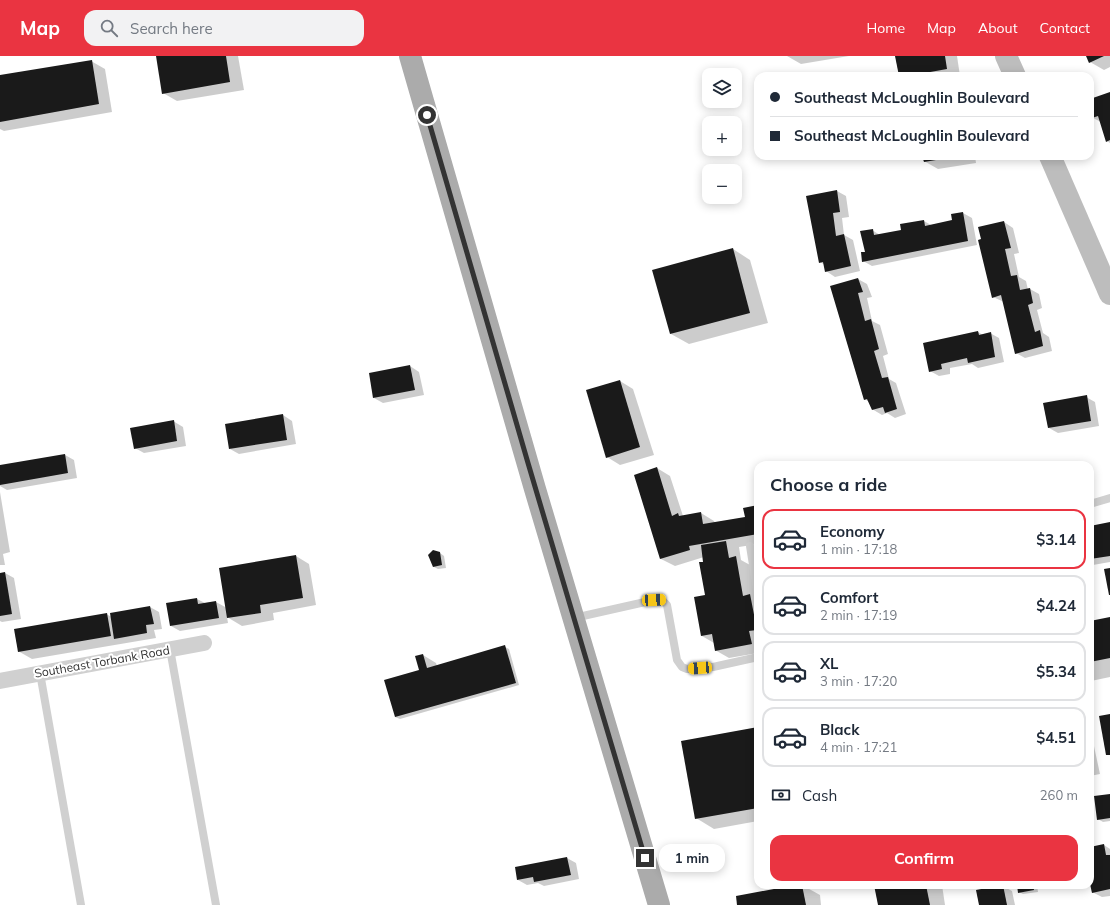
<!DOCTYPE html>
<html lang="en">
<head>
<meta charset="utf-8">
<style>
  :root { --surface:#fff; --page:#f2f2f3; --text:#1f2937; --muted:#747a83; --line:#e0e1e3; --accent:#ea3441 }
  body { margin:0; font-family:Mulish,sans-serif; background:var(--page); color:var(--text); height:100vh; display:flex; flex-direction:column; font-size:15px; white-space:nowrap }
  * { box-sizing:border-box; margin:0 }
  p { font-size:13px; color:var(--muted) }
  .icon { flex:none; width:22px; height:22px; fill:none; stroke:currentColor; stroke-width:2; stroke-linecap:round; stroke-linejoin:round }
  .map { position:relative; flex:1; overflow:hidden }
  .drawer { position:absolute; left:754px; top:405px; width:340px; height:428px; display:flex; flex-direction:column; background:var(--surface); border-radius:12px; box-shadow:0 2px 10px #0003 }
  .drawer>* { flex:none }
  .top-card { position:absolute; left:754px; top:16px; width:340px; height:88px; border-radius:12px; box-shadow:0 2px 10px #0003; display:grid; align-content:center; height:88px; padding:0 16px; background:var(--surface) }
  .buttons { position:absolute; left:702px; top:12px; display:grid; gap:8px }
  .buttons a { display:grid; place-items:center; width:40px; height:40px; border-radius:8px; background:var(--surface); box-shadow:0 2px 10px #0003; font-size:20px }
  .end { position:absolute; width:18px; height:18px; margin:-9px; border:5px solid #333; background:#fff; box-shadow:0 0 0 2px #fff }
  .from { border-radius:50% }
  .bubble { position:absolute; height:28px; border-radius:12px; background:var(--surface); box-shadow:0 2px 10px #0003; font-size:13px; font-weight:700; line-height:28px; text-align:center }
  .car { position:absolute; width:12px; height:24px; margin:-12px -6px; border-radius:5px; box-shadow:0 0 3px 1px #0007; background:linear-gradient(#f5c518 24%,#345 0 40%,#f5c518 0 76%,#345 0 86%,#f5c518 0) }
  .top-card b { display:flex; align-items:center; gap:14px; height:38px; font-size:15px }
  .top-card b+b { border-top:1px solid var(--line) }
  .top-card i { width:10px; height:10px; background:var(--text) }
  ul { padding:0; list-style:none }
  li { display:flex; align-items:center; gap:12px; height:60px; margin:0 8px 6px; padding:0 8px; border:2px solid var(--line); border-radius:12px }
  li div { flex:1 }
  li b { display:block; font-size:15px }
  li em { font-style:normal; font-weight:700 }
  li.current { border-color:var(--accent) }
  li>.icon { width:36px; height:36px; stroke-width:1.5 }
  h2 { padding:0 16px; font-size:18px; line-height:48px }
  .pay { display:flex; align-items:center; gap:10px; height:44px; padding:0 16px; font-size:15px }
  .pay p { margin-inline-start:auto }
  .cta { display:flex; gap:8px; margin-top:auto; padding:8px 16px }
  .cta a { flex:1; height:46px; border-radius:12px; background:var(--accent); color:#fff; font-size:16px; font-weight:700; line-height:46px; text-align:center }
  header { display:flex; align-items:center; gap:24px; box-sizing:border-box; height:56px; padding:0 20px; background:var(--accent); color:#fff }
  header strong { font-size:19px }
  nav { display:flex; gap:22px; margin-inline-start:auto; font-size:14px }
  .search { width:280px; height:36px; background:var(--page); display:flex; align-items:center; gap:10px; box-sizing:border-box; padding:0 14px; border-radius:12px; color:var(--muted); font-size:15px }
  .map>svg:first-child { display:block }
  .shadow { fill:#0003 }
  .building { fill:#1a1a1a }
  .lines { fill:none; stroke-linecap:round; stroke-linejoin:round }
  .lane { stroke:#d0d0d0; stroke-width:8 }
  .street { stroke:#d0d0d0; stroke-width:16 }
  .secondary { stroke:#bdbdbd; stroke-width:22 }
  .primary { stroke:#ababab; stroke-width:22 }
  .route { stroke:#333; stroke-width:5 }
  .labels { text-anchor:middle; stroke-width:4; stroke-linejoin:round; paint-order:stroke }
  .street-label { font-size:12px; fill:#333; stroke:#fff }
</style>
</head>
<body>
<header>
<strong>Map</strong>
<div class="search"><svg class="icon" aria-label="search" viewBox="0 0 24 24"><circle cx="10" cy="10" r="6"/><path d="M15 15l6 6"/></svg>Search here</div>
<nav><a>Home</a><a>Map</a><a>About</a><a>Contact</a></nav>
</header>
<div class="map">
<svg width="1110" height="849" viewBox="0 0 1110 849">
  <rect width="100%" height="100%" fill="#fff"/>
  <g class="shadow">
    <path d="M157,0H238L244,34L177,45L163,37Z"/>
    <path d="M787,0H849L801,8Z"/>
    <path d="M896,0H957L960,20H900Z"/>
    <path d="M1087,0H1110V11L1104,14L1090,6Z"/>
    <path d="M91,5L105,13L112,56L4,75L0,73V20Z"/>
    <path d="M1110,38V87L1107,85L1101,66L1093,62L1090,53V44Z"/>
    <path d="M923,100H975L976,107L938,113L924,105Z"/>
    <path d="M837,135L846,140L849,161L842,162L844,179L853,184L860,215L835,221L826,215L825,209L820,206Z"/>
    <path d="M963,157L972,162L977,189L872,210L863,205L872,174L880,179L902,175L924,165L931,169L953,165Z"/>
    <path d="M1004,166L1013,172L1019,197L1014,198L1019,221L1026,225L1028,234L1030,233L1039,238L1042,252L1037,254L1043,277L1049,281L1052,295L1025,302L1016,297L1004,246L993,241L983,184Z"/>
    <path d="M733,193L750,204L768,267L689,288L671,278Z"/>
    <path d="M858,223L867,228L872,241L867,242L872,265L880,269L888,298L883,300L889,323L896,327L906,358L895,362L887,357L882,359L872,353L870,346L864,343L831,231Z"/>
    <path d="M978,276L983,279L990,277L999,282L1004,306L978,312L972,308L950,312V318L939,320L930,315Z"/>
    <path d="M410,310L419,316L424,339L383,347L374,342Z"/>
    <path d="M620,325L633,333L654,399L620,409L607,401Z"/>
    <path d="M1086,341L1095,346L1099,370L1058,377L1049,372Z"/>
    <path d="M283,359L292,365L296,388L239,398L230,393Z"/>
    <path d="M173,365L183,371L186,390L144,397L135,392Z"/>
    <path d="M65,399L74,404L77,422L7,434L0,430V410Z"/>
    <path d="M657,412L670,420L683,460L701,457L714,465L715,467L746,462L758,450V488L739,491L741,504L750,509L758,544V597L729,602L715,594L714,587L702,580L706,540L704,501L675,510L661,503Z"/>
    <path d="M0,436L10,496L3,498L5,509H0Z"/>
    <path d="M1110,467V506L1093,509L1090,508V471Z"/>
    <path d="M440,497L444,500L446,512L438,513L434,511Z"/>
    <path d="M296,500L309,508L316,549L273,557L274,564L242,570L227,561L228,567L180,575L171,570L197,543L205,547L216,546L227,552Z"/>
    <path d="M5,517L14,522L21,563L2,566L0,565V518Z"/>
    <path d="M150,551L159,556L162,573L154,574L156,582L32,603L18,595L106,558L112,561Z"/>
    <path d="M1110,563V621L1091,625L1090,567Z"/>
    <path d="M505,591L509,593L519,629L400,663L395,661L420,615L423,599L436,607L437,610Z"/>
    <path d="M758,672V765L714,773L696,762Z"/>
    <path d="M1090,679L1092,681L1100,718L1090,720Z"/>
    <path d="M1110,739V765L1103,766L1098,763Z"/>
    <path d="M1104,789L1110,793V840L1102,841L1092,836L1090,822V792Z"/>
    <path d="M567,802L576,807L579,823L544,830L538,827L527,829L518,824Z"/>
    <path d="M802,829L820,839L821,849H738Z"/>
    <path d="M875,829H942L945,849H879Z"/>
    <path d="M1018,829H1037L1038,836L1023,838L1019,836Z"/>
    <path d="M1003,830L1012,835L1015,849H980L978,834Z"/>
  </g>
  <g class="building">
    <path d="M156,0H226L230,26L162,38Z"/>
    <path d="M895,0H945L947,13L908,20H899Z"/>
    <path d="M1086,0H1104L1089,7Z"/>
    <path d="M92,4L99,48L0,66V19Z"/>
    <path d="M1110,36V84L1106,86L1098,60L1092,62L1090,56V43Z"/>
    <path d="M922,100H954V101L924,106Z"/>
    <path d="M837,134L840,156L833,157L836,180L844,178L851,210L825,216L823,206L819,207L806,140Z"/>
    <path d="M963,156L968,185L862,206L861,196H865L860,175L873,173L874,179L901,174L900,168L924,164L925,170L952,164L951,158Z"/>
    <path d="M1004,165L1011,192L1005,193L1011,220L1017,219L1020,234L1030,232L1033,247L1028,249L1035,276L1040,274L1043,290L1015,298L1001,239L992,242L978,184L981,183L978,171Z"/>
    <path d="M733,192L750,257L670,278L652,214Z"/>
    <path d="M858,222L863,236L858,237L865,265L871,263L879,293L874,295L882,322L888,321L897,353L885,357L883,351L872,354L867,343L864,344L830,230Z"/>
    <path d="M978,275L979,279L991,276L995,301L968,307L967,302L941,308L942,313L929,316L923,287Z"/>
    <path d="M410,309L415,334L373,342L369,317Z"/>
    <path d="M620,324L640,391L606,402L586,334Z"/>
    <path d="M1087,339L1091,365L1048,372L1043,347Z"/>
    <path d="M283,358L287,384L229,393L225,368Z"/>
    <path d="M174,364L177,385L134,393L130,372Z"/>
    <path d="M65,398L68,417L0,429V409Z"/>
    <path d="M657,411L672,460L678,457L679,460L701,456L703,468L745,461L743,452L758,449V478L689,490L690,494L660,503L634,419Z"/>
    <path d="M1110,466V500L1090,503V470Z"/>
    <path d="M726,485L729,502L736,500L743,540L750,538L757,574L749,575L752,588L715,595L712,578L701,580L694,541L705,539L699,506H703L701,489Z"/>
    <path d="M433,494L440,496L442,509L433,511L428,499Z"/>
    <path d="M296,499L303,542L260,549L261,557L227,562L219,512Z"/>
    <path d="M1110,512V539H1109L1104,513Z"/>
    <path d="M5,516L12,558L0,560V517Z"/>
    <path d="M197,542L198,548L216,545L219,562L170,570L166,547Z"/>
    <path d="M150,550L154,568L146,569L147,577L114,583L110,557Z"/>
    <path d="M107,557L111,580L18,596L14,573Z"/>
    <path d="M1110,561V602L1090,606V565Z"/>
    <path d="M505,589L516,627L395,661L384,624L419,614L415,600L423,598L427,612Z"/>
    <path d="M1110,658V699H1106L1099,660Z"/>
    <path d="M758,671V752L695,763L681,685Z"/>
    <path d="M1110,738V762L1097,764L1094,740Z"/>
    <path d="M1104,788L1106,799H1110V833L1092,837L1090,828V791Z"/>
    <path d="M567,801L571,819L534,826L533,821L517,824L515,811Z"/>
    <path d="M795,829H802L806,849H737L736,840Z"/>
    <path d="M874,829H926L930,849H878Z"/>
    <path d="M1003,829L1007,849H979L976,834Z"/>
    <path d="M1017,829H1033L1034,834L1018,837Z"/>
  </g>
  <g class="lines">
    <g class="lane">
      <path d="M1090,448L1110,442"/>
      <path d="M750,490L758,540"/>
      <path d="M574,562L654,544H662L667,549L677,604L682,611L687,613L713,611L758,601"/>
      <path d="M170,593L216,849"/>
      <path d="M40,617L81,849"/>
    </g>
    <path class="street" d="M0,625L204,587"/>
    <g class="secondary">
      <path d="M1006,0L1015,20"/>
      <path d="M1050,100L1110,238"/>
    </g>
    <path class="primary" d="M410,0L535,433L659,849"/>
  </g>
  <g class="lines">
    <path class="route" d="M427,59L528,407L645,802"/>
  </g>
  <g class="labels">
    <g class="street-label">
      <text transform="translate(102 606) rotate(-10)" y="4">Southeast Torbank Road</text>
    </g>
  </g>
</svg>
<div class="buttons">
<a><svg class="icon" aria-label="layers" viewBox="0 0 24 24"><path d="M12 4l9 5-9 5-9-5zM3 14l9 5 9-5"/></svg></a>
<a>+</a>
<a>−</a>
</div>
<i class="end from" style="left:427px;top:59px"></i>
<i class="end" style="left:645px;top:802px"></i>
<div class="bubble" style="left:659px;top:788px;width:66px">1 min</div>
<i class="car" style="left:654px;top:544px;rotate:87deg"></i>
<i class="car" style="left:700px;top:612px;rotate:266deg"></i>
<div class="top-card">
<b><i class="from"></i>Southeast McLoughlin Boulevard</b>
<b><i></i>Southeast McLoughlin Boulevard</b>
</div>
<section class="drawer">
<h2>Choose a ride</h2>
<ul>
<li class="current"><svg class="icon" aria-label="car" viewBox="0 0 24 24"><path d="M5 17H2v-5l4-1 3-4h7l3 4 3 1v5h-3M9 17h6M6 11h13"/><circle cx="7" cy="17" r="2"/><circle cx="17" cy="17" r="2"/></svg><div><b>Economy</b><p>1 min · 17:18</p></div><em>$3.14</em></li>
<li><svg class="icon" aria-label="car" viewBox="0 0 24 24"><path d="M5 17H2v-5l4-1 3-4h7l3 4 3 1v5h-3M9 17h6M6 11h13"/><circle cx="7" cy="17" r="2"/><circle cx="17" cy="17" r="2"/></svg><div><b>Comfort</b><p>2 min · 17:19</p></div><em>$4.24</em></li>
<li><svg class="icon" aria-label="car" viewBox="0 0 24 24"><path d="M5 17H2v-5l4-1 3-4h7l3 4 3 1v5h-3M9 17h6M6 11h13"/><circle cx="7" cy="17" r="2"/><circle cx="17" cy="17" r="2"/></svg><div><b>XL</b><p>3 min · 17:20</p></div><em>$5.34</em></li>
<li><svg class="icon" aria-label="car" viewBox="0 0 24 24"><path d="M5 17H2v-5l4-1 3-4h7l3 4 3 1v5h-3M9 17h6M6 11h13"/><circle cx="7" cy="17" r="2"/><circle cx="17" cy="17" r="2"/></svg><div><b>Black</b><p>4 min · 17:21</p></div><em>$4.51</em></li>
</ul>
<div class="pay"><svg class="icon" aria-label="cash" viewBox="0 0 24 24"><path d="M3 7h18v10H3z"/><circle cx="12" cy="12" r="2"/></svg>Cash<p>260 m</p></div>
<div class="cta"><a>Confirm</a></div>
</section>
</div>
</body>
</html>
